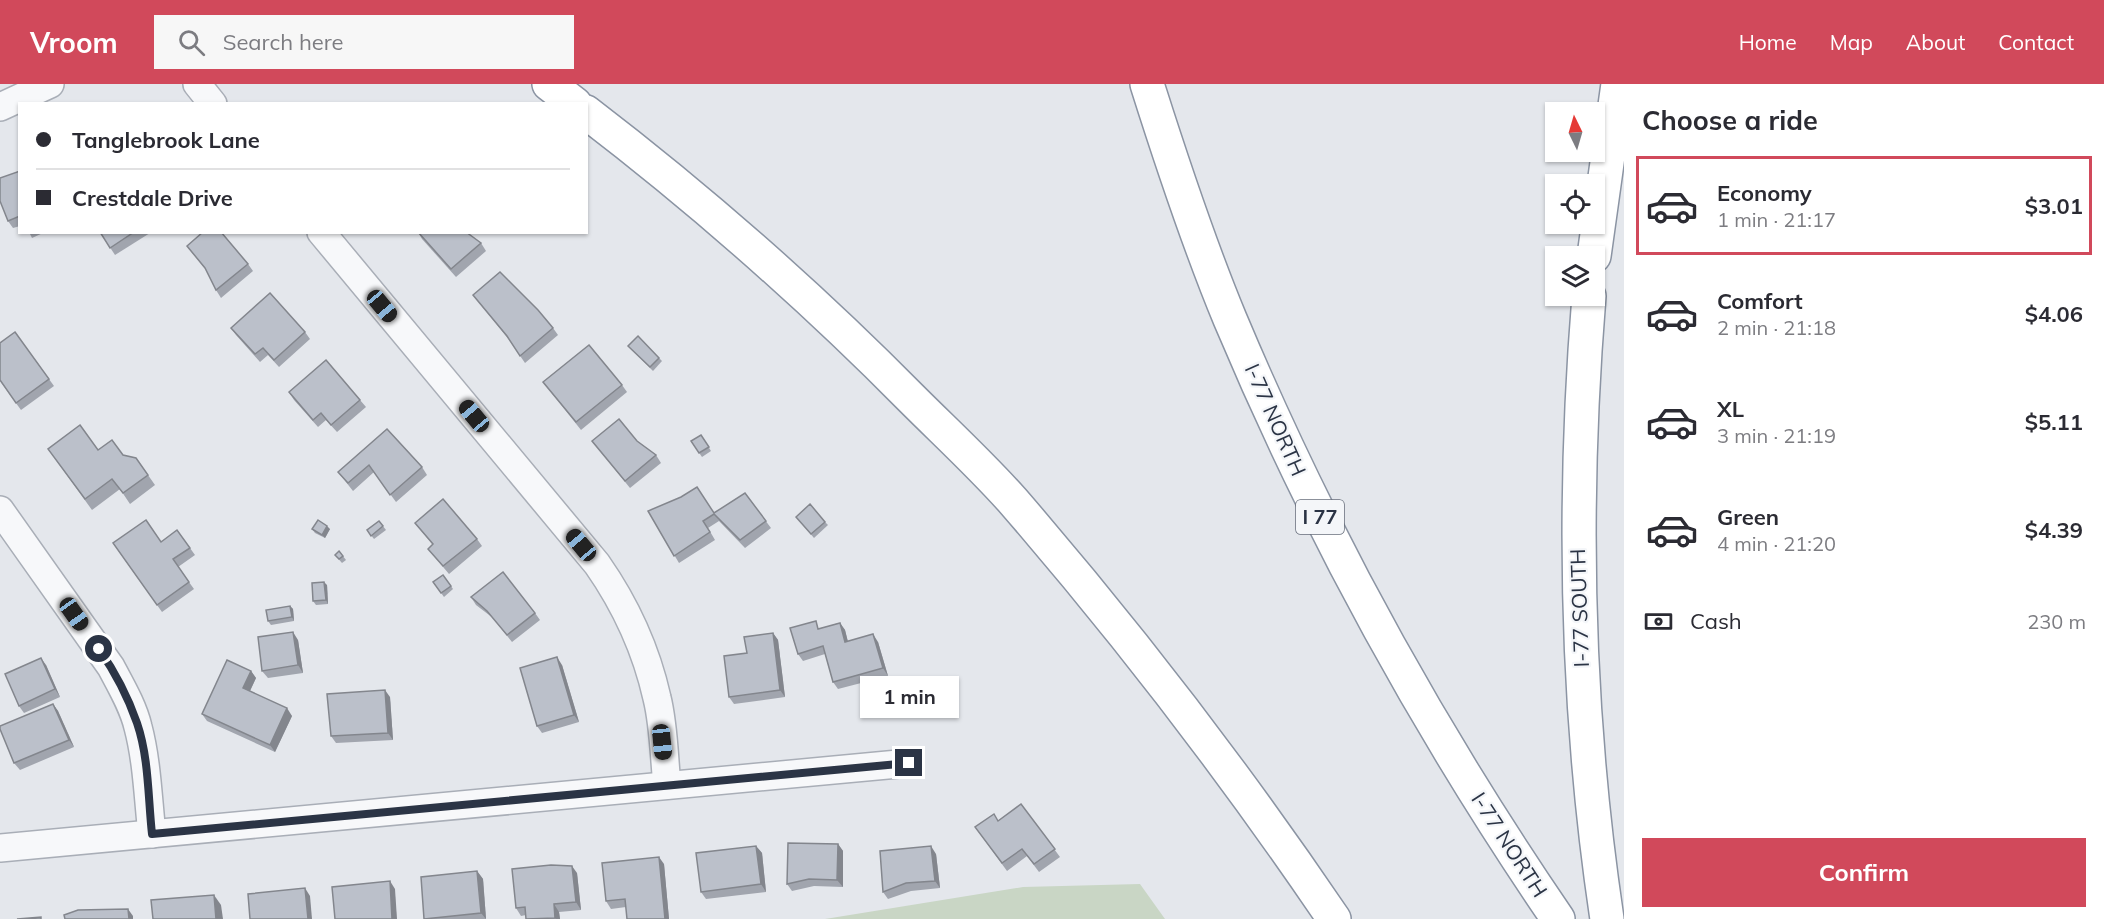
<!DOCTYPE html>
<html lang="en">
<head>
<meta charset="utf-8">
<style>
  :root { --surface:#fff; --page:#f7f7f7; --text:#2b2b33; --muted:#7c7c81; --line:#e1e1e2; --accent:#d1495b }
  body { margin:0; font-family:Mulish,sans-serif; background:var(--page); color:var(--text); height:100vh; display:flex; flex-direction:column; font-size:22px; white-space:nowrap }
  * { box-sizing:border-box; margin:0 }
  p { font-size:20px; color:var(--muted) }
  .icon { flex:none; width:33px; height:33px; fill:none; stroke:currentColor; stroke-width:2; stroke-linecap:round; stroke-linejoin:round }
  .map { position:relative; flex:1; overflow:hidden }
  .drawer { display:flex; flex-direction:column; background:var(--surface); width:480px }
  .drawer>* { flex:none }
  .banner { position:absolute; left:18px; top:18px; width:570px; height:132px; border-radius:0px; box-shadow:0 2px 4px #0004; display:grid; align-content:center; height:132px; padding:0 18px; background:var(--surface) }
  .needle { width:39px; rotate:355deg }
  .buttons { position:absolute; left:1545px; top:18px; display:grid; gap:12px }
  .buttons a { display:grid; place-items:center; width:60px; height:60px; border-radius:0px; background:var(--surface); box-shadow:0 2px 4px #0004; font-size:30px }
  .end { position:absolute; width:27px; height:27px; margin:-14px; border:8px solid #2b3445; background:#fff; box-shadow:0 0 0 3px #fff }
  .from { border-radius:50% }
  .bubble { position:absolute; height:42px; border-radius:0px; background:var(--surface); box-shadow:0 2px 4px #0004; font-size:20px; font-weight:700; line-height:42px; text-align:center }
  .car { position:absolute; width:18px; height:36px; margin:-18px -9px; border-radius:8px; box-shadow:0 0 4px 2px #0007; background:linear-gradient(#222 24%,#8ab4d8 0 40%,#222 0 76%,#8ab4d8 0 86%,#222 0) }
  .banner b { display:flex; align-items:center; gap:21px; height:57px; font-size:22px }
  .banner b+b { border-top:2px solid var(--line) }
  .banner i { width:15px; height:15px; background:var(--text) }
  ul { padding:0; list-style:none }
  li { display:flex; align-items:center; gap:18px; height:99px; margin:0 12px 9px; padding:0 6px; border:3px solid transparent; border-radius:0px }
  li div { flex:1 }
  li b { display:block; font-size:22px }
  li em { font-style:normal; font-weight:700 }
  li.current { border-color:var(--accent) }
  li>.icon { width:54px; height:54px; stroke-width:1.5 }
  h2 { padding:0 18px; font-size:27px; line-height:72px }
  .pay { display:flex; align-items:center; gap:15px; height:66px; padding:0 18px; font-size:22px }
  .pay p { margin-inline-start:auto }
  .primary-button { display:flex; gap:12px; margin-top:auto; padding:12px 18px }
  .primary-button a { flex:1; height:69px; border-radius:0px; background:var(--accent); color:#fff; font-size:24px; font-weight:700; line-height:69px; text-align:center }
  header { display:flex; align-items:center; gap:36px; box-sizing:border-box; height:84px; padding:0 30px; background:var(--accent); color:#fff }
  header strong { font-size:28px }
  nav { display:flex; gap:33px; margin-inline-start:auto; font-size:21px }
  .search { width:420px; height:54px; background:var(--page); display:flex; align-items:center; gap:15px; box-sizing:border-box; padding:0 21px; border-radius:0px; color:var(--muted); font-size:22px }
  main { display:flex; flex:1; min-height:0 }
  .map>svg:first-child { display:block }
  .green { fill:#c9d6c5 }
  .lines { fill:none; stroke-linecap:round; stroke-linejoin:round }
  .minor-casing { stroke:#a9aeb7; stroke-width:30 }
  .motorway-casing { stroke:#8b94a3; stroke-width:36 }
  .minor { stroke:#f7f8fa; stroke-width:27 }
  .motorway { stroke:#fff; stroke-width:33 }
  .wall { fill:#a1a5ae }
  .shaded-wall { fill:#83868d }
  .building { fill:#bbc0ca; stroke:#83868d; stroke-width:1.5 }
  .route { stroke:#2b3445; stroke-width:8 }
  .labels { text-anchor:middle; stroke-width:4.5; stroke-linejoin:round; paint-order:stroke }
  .shield { fill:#f4f6f9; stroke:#676e7b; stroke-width:1.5 }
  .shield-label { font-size:20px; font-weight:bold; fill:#2b3445 }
  .street-label { font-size:21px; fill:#2b3445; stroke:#f4f6f9 }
</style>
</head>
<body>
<header>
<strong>Vroom</strong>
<div class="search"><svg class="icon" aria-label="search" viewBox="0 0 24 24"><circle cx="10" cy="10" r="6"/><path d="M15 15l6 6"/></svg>Search here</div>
<nav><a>Home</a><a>Map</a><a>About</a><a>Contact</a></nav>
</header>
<main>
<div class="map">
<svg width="1624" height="835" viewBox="0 0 1624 835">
  <rect width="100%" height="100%" fill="#e4e7ec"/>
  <path class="green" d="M1140,800L1165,835H825L1023,803Z"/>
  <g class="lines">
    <defs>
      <g id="minor">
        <path d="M197,0L213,20"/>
        <path d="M0,23L50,0"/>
        <path d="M321,148L597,480C625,520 646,565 657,614C664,642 664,673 667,701"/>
        <path d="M0,426L111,583C121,602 133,622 138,643C147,677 148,714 152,750"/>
        <path d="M0,764L909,679"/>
      </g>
      <g id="motorway">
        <path d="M549,0L575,20"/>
        <path d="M1147,0C1172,79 1198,158 1230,235C1319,447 1428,645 1558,835"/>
        <path d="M586,28C701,116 810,212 911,314C945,348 981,381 1013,417C1128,550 1235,689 1334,835"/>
        <path d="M1594,172L1618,0"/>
        <path d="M1589,212C1572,420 1576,628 1607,835"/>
      </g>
    </defs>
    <use href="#minor" class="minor-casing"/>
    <use href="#motorway" class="motorway-casing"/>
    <use href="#minor" class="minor"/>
    <use href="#motorway" class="motorway"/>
  </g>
  <g class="wall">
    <path d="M20,87V142L13,144L8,137Z"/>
    <path d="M29,148H45L32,154Z"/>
    <path d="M100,148H150V149L115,171Z"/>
    <path d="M418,148L481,159L486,167L456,193L422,155Z"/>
    <path d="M187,162L248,180L253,187L221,214L216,206L207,187Z"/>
    <path d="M473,211L553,244L558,251L525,279L510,257Z"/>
    <path d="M231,244L305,248L310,255L279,283L268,271L260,278L236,251Z"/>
    <path d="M15,248L54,302L21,326L0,297Z"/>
    <path d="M628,262L659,274L662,277L653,287Z"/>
    <path d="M543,298L622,301L627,308L581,346Z"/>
    <path d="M289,308L360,316L366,323L337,348L326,336L318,343L294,316Z"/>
    <path d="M387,345L422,383L427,391L396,418L374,388L353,407L338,388Z"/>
    <path d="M701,351L711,367L702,373L691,357Z"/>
    <path d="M592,357H637L656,371L661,379L630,404Z"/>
    <path d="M48,365L98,366L136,374L155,401L130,420L120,405L92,426Z"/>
    <path d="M745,409L771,444L745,464L719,437L708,444L715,456L679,479L648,427L714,429Z"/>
    <path d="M796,433L825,438L828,441L814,454Z"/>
    <path d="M379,437L386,446L374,455L367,446Z"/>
    <path d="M415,439L477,455L482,462L449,490L428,465L433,461Z"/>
    <path d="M312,445H330L325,454L315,449Z"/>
    <path d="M177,446L195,471L178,483L194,505L162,528L113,459L161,458Z"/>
    <path d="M339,467L346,476L342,479L335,471Z"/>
    <path d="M443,491L453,505L444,513L433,498Z"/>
    <path d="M327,501L328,520L316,521L313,517Z"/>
    <path d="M471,513L535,529L540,536L512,558L493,534L476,521Z"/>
    <path d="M290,522L293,525L294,537L271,541L268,537Z"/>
    <path d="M840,539L845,546L848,558H878L888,592L838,605L833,598L825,570L803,577L798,570L821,544Z"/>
    <path d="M773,549L778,556L785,613L734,620L729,613L747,569Z"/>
    <path d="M298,556L303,589L268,594L262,587Z"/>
    <path d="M46,581L60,613L24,629L19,622Z"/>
    <path d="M562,581L579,638L542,649L537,642Z"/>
    <path d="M251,587L256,594L250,607L292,632L275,668L207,637L202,630Z"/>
    <path d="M390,613L393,656L336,659L331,652Z"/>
    <path d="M53,620L58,627L74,663L20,686L14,679Z"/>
    <path d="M1021,720L1060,773L1039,788L1027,772L1007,787L975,743L998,737Z"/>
    <path d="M838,760L843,767V803L814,802L792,807L787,800Z"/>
    <path d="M756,762L762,769L766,808L706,815L701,808Z"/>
    <path d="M936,770L940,804L911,807L888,815L883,808Z"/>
    <path d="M664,780L669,835H627L626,823L611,825L606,817Z"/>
    <path d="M477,787L483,795L486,835H425L421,793Z"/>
    <path d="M577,789L581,826L559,828L560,835H526V831L521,832L516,824Z"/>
  </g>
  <g class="shaded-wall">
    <path d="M327,442L330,445L325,454L322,451Z"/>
    <path d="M324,498L327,501L328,520L326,516Z"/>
    <path d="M290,522L293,525L294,537L292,533Z"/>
    <path d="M840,539L845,546L850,566L845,558Z"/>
    <path d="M293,548L298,556L303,589L298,581Z"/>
    <path d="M773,549L778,556L785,613L780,606Z"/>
    <path d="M873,550L878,558L888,592L883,584Z"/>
    <path d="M557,573L562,581L579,638L574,631Z"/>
    <path d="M41,574L46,581L60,613L55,605Z"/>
    <path d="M251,587L256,594L248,611L243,604Z"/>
    <path d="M385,606L390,613L393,656L388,649Z"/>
    <path d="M53,620L58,627L74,663L69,656Z"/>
    <path d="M287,624L292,632L275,668L270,661Z"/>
    <path d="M838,760L843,767V803L837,796Z"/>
    <path d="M756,762L762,769L766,808L761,800Z"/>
    <path d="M931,762L936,770L940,804L935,797Z"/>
    <path d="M659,773L664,780L669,835H665Z"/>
    <path d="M572,782L577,789L581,826L576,818Z"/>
    <path d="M477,787L483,795L486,835L481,829Z"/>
    <path d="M390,797L395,805L397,835H392Z"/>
    <path d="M305,804L310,812L312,835H308Z"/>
    <path d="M214,811L221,821L223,835H216Z"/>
    <path d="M554,820L559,828L560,835H556L555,834Z"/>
    <path d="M128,825L133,832V835H129Z"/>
  </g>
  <g class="building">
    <path d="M20,87V132L8,137L0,117V94Z"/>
    <path d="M100,148H134L110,164Z"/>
    <path d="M203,148H221L248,180L216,206L205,184L187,162Z"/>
    <path d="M418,148H466L481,159L451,185Z"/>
    <path d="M500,188L538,226L553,244L520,272L507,252L473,211Z"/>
    <path d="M270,209L305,248L274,276L263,264L255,270L231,244Z"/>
    <path d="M15,248L49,295L16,319L0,296V259Z"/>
    <path d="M638,252L659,274L650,283L628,262Z"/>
    <path d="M589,261L622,301L576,338L543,298Z"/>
    <path d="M326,276L360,316L331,341L321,329L313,336L289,308Z"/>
    <path d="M619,335L637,357L656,371L625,397L592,357Z"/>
    <path d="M80,341L98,366L112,356L123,371L136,374L148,391L123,409L112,395L85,415L48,365Z"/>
    <path d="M387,345L422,383L390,411L369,381L348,399L338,388Z"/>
    <path d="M701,351L709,363L699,369L691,357Z"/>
    <path d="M697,403L714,429L745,409L766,437L740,456L714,430L703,437L710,448L674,472L648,427L681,413Z"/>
    <path d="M443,415L477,455L443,482L428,465L433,460L415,439Z"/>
    <path d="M810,420L825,438L811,450L796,433Z"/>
    <path d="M146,436L161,458L177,446L190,464L173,475L189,498L157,521L113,459Z"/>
    <path d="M318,436L327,442L322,451L312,445Z"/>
    <path d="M379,437L383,442L371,452L367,446Z"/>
    <path d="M339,467L343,472L339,475L335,471Z"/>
    <path d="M503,488L535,529L507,551L487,527L471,513Z"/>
    <path d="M443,491L451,502L441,509L433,498Z"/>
    <path d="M324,498L326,516L313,517L312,499Z"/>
    <path d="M290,522L292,533L268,537L266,526Z"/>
    <path d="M816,537L818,545L840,539L845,558L873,550L883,584L833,598L823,562L798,570L790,544Z"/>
    <path d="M293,548L298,581L262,587L258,553Z"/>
    <path d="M773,549L780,606L729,613L724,572L747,569L744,553Z"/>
    <path d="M557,573L574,631L537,642L520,584Z"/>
    <path d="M41,574L55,605L19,622L5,590Z"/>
    <path d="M227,576L251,587L243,604L287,624L270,661L202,630Z"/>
    <path d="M385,606L388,649L331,652L327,610Z"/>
    <path d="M53,620L69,656L14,679L0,645V642Z"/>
    <path d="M1021,720L1055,765L1034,780L1022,765L1002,779L975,743L994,730L998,737Z"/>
    <path d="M788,759L838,760L837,796L809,795L787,800Z"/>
    <path d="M756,762L761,800L701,808L696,769Z"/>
    <path d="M931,762L935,797L906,799L883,808L880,767Z"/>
    <path d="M659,773L665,835H627L625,815L606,817L602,779Z"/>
    <path d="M551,781L572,782L576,818L554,820L555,834L526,835L525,823L516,824L512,785Z"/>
    <path d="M477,787L481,829L424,835L421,793Z"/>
    <path d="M390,797L392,835H335L332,803Z"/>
    <path d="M305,804L308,835H250L248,810Z"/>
    <path d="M214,811L216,835H153L151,816Z"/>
    <path d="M128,825L129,835H65L64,831L78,826Z"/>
    <path d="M41,833V835H17Z"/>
  </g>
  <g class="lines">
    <path class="route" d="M99,565C115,588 128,613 137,639C149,674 148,714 152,750L909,679"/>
  </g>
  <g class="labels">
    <rect class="shield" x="1296" y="416" width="48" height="34" rx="4.5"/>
    <g class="shield-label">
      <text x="1320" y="440">I 77</text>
    </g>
    <g class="street-label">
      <text transform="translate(1275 336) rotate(66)" y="7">I-77 NORTH</text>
      <text transform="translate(1580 524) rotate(-92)" y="7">I-77 SOUTH</text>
      <text transform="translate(1509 761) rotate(57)" y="7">I-77 NORTH</text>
    </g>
  </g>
</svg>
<div class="buttons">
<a><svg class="needle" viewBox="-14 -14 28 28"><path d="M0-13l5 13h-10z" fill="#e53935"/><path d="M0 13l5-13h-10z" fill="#7c7c81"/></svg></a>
<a><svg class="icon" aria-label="locate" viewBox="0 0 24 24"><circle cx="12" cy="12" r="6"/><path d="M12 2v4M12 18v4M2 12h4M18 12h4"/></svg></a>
<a><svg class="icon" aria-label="layers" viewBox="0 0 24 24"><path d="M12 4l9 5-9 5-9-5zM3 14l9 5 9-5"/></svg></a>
</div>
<i class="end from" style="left:99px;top:565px"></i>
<i class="end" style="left:909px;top:679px"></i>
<div class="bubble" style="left:860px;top:592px;width:99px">1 min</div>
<i class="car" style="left:382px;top:222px;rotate:140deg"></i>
<i class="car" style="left:474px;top:332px;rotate:320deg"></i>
<i class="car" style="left:581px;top:461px;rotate:320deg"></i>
<i class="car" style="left:74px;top:530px;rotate:145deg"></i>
<i class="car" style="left:662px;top:658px;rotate:174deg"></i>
<div class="banner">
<b><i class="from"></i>Tanglebrook Lane</b>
<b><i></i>Crestdale Drive</b>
</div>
</div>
<section class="drawer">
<h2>Choose a ride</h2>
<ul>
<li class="current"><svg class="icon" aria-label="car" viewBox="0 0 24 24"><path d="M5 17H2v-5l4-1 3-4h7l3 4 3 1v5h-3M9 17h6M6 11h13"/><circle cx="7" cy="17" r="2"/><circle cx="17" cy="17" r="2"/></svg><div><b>Economy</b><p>1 min · 21:17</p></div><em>$3.01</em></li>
<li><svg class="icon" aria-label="car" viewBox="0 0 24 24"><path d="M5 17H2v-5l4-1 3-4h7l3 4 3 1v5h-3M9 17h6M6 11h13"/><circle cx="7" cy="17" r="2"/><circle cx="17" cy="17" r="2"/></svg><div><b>Comfort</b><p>2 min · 21:18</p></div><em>$4.06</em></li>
<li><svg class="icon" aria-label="car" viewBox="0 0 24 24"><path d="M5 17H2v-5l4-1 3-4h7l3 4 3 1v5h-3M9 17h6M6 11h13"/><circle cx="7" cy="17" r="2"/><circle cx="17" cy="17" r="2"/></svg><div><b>XL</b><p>3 min · 21:19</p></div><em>$5.11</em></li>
<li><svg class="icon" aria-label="car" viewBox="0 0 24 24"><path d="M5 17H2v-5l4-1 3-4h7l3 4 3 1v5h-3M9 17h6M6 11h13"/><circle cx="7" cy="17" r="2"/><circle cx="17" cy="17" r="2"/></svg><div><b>Green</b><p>4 min · 21:20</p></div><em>$4.39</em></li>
</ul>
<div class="pay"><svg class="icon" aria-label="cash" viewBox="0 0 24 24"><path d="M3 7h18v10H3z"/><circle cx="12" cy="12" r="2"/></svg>Cash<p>230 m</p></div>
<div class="primary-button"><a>Confirm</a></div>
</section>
</main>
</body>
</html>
